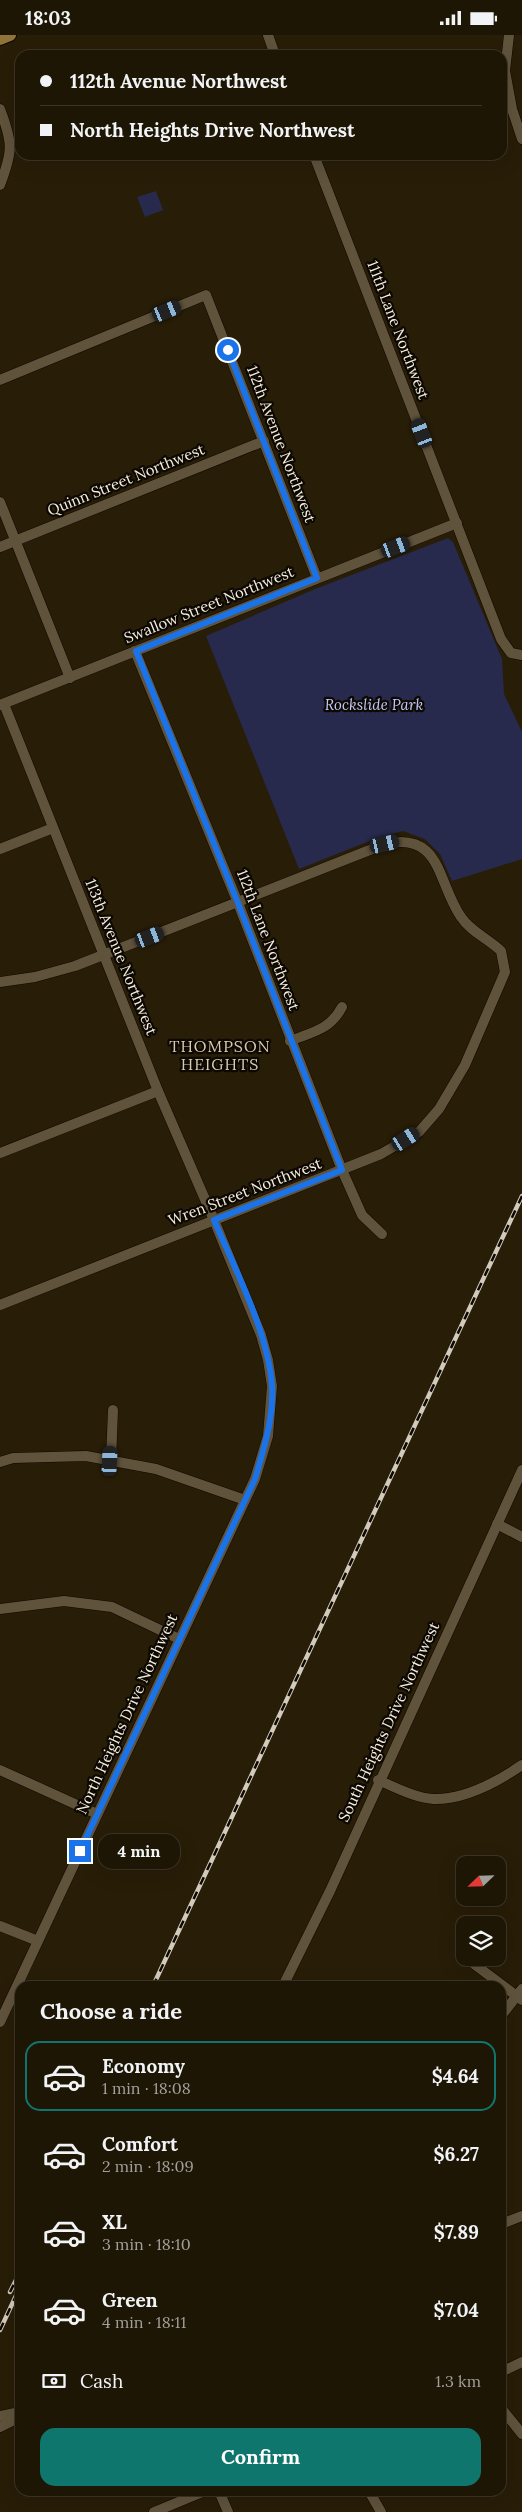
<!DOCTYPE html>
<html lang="en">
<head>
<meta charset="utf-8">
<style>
  :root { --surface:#1e1605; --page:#2b2313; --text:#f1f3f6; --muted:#a19f9a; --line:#3c3527; --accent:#0f766e }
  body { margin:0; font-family:Lora,serif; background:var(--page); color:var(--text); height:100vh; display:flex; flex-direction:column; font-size:19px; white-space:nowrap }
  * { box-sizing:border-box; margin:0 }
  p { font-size:16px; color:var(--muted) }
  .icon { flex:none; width:28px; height:28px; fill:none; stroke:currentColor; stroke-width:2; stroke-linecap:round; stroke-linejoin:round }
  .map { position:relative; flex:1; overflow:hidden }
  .side { position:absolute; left:15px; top:1946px; width:491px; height:515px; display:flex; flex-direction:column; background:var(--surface); border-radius:15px; box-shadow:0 5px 20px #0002,0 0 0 1px var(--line) }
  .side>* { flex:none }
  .top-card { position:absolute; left:15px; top:15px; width:492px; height:110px; border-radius:15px; box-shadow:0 5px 20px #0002,0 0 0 1px var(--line); display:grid; align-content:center; height:110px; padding:0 25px; background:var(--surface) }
  .needle { width:32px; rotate:247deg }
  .fabs { position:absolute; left:456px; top:1821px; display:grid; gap:10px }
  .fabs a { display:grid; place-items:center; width:50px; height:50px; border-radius:10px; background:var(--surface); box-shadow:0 5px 20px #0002,0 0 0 1px var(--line); font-size:25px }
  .end { position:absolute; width:22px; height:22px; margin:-11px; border:6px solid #1a73e8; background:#fff; box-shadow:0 0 0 2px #fff }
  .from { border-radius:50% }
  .bubble { position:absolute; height:35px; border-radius:15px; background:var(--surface); box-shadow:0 5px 20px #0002,0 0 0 1px var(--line); font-size:16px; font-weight:700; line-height:35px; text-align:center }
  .car { position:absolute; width:15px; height:30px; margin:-15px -8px; border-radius:6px; box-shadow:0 0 4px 1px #0007; background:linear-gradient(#222 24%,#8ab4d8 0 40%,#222 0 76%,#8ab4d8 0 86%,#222 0) }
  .top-card b { display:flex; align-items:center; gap:18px; height:48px; font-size:19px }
  .top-card b+b { border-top:1px solid var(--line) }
  .top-card i { width:12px; height:12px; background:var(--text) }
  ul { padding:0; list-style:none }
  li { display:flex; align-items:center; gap:15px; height:70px; margin:0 10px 8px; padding:0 15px; border:2px solid transparent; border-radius:15px }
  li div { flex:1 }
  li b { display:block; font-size:19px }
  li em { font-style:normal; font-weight:700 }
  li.current { border-color:var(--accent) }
  li>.icon { width:45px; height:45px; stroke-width:1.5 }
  h2 { padding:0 25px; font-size:22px; line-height:60px }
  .pay { display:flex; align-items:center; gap:12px; height:55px; padding:0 25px; font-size:19px }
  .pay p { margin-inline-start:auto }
  .cta { display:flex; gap:10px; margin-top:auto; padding:10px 25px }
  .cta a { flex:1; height:58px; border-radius:15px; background:var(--accent); color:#fff; font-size:20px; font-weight:700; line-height:58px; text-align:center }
  .status { display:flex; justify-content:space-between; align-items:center; height:35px; padding:0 25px; background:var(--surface); direction:ltr }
  .status svg { height:14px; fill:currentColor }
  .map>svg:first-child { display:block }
  .green { fill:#272a4d }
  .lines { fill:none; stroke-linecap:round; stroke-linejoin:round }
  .minor-casing { stroke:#110700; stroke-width:11 }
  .major-casing { stroke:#110700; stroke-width:14 }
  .minor { stroke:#60533c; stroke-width:10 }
  .major { stroke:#8f7338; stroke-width:12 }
  .rail-casing { stroke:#d2cabb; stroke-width:4.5 }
  .rail { stroke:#0d0802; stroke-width:2.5; stroke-dasharray:8; stroke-linecap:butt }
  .route { stroke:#1a73e8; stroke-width:6 }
  .labels { text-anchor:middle; stroke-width:4.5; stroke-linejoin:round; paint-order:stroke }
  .street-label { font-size:15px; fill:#f6efe1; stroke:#0d0802 }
  .park-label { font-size:15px; font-style:italic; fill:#c2c9fd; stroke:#0d0802 }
  .neighbourhood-label { font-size:16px; letter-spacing:1px; fill:#d8caaf; stroke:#0d0802 }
</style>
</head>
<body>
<div class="status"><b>18:03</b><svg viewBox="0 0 49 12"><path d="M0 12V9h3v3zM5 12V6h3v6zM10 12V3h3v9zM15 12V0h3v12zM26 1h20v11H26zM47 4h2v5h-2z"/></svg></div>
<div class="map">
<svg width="522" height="2477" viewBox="0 0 522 2477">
  <rect width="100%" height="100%" fill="#281d07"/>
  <g class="green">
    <path d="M156,156L163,175L145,182L137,162Z"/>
    <path d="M448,503L453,507L502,624L504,659L522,697V824L452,846L440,819L425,804L403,796L377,803L299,834L206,601L315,554Z"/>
  </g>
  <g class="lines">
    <defs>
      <g id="minor">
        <path d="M268,0L275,20"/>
        <path d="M509,0L505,36L512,74L522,104"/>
        <path d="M0,74C13,108 13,116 0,150"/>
        <path d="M314,120L501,604L511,618L522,620"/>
        <path d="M0,345L206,260L317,543"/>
        <path d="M0,467L70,643"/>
        <path d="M0,512L264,406"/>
        <path d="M135,616L238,868L342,1135L362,1180L382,1199"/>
        <path d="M0,670L457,488"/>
        <path d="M0,814L53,793"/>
        <path d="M0,947L35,942L75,931L385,809C442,796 437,848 461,882C471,897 489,904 501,916L505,937L465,1030L439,1074L419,1097L381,1119L0,1270"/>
        <path d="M290,1006C312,997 330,995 342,972"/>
        <path d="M0,1118L158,1056"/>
        <path d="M111,1426L113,1375"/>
        <path d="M0,1427L13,1423L86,1421L156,1434L245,1465"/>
        <path d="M497,1489L522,1502"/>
        <path d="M0,1574L64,1566L112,1572L179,1604"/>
        <path d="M0,1735L97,1779"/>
        <path d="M378,1745C395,1752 415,1763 433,1764C464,1765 497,1747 522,1730"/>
        <path d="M0,1891L38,1906"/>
        <path d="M474,1929L522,1965"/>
        <path d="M283,1951L330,1856L522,1435"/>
        <path d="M501,1981L522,1954"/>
        <path d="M0,1987L255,1444L268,1401L272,1351L268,1325L261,1300L214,1185L158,1056L4,669"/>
        <path d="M501,2189L522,2181"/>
        <path d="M501,2337L522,2327"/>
        <path d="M501,2373L522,2399"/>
        <path d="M0,2381L20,2377"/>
        <path d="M0,2392L20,2382"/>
        <path d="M219,2456L228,2477"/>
        <path d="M369,2456L381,2477"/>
        <path d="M154,2477L205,2456"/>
      </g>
      <path id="major" d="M0,4L10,0"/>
    </defs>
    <use href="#minor" class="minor-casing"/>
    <use href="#major" class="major-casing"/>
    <use href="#minor" class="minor"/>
    <use href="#major" class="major"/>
    <defs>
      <g id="rail">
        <path d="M153,1951L522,1161"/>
        <path d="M10,2257L20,2237"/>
        <path d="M0,2295L20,2252"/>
      </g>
    </defs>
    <use href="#rail" class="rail-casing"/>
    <use href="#rail" class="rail"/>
  </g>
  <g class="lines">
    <path class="route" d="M80,1816L255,1444C264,1413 274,1383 272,1350C268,1297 235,1234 214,1185L342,1135L238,868L136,616L317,543L228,315"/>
  </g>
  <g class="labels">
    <g class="street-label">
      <text transform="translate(398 295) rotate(69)" y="5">111th Lane Northwest</text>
      <text transform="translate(281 409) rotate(69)" y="5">112th Avenue Northwest</text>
      <text transform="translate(126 445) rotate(-22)" y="5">Quinn Street Northwest</text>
      <text transform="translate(209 570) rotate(-22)" y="5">Swallow Street Northwest</text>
      <text transform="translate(268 905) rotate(69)" y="5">112th Lane Northwest</text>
      <text transform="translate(121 922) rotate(68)" y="5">113th Avenue Northwest</text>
      <text transform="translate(245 1157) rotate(-21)" y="5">Wren Street Northwest</text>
      <text transform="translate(127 1679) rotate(-65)" y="5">North Heights Drive Northwest</text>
      <text transform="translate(389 1687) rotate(-65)" y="5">South Heights Drive Northwest</text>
    </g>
    <g class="park-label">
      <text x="374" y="675">Rockslide Park</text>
    </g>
    <g class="neighbourhood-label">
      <text x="220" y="1017">THOMPSON<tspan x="220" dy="18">HEIGHTS</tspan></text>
    </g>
  </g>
</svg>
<div class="fabs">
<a><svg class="needle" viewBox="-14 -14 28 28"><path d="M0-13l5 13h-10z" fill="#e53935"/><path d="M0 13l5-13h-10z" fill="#a19f9a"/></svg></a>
<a><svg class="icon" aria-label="layers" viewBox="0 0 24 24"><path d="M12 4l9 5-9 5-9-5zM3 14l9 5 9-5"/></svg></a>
</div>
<i class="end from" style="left:228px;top:315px"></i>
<i class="end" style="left:80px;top:1816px"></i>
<div class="bubble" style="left:98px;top:1799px;width:82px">4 min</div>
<i class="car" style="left:167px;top:276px;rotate:68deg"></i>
<i class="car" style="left:422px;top:398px;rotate:339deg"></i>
<i class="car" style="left:396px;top:512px;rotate:69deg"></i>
<i class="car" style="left:385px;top:809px;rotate:77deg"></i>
<i class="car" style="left:150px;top:902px;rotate:69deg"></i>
<i class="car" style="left:406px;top:1104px;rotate:58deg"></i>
<i class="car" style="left:110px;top:1426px;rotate:3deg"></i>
<div class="top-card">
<b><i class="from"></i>112th Avenue Northwest</b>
<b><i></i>North Heights Drive Northwest</b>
</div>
<section class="side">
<h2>Choose a ride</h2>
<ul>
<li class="current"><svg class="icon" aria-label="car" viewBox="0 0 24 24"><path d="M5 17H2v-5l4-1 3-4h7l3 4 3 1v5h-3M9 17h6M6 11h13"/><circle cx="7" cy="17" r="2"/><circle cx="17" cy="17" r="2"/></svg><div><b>Economy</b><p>1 min · 18:08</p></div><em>$4.64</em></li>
<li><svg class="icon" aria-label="car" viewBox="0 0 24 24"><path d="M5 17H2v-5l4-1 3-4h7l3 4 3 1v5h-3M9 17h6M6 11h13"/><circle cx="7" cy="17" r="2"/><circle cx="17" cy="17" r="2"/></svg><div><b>Comfort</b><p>2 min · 18:09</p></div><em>$6.27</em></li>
<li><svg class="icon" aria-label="car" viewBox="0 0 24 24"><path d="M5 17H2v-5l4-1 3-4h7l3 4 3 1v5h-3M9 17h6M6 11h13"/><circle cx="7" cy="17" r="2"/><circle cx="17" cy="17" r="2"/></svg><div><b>XL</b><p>3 min · 18:10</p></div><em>$7.89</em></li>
<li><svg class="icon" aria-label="car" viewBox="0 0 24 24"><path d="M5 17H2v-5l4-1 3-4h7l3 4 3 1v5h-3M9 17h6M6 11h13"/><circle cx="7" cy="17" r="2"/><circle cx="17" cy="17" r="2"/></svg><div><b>Green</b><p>4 min · 18:11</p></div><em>$7.04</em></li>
</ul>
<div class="pay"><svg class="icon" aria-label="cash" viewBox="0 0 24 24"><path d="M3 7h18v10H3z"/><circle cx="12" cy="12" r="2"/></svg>Cash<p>1.3 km</p></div>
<div class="cta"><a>Confirm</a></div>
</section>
</div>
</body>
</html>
